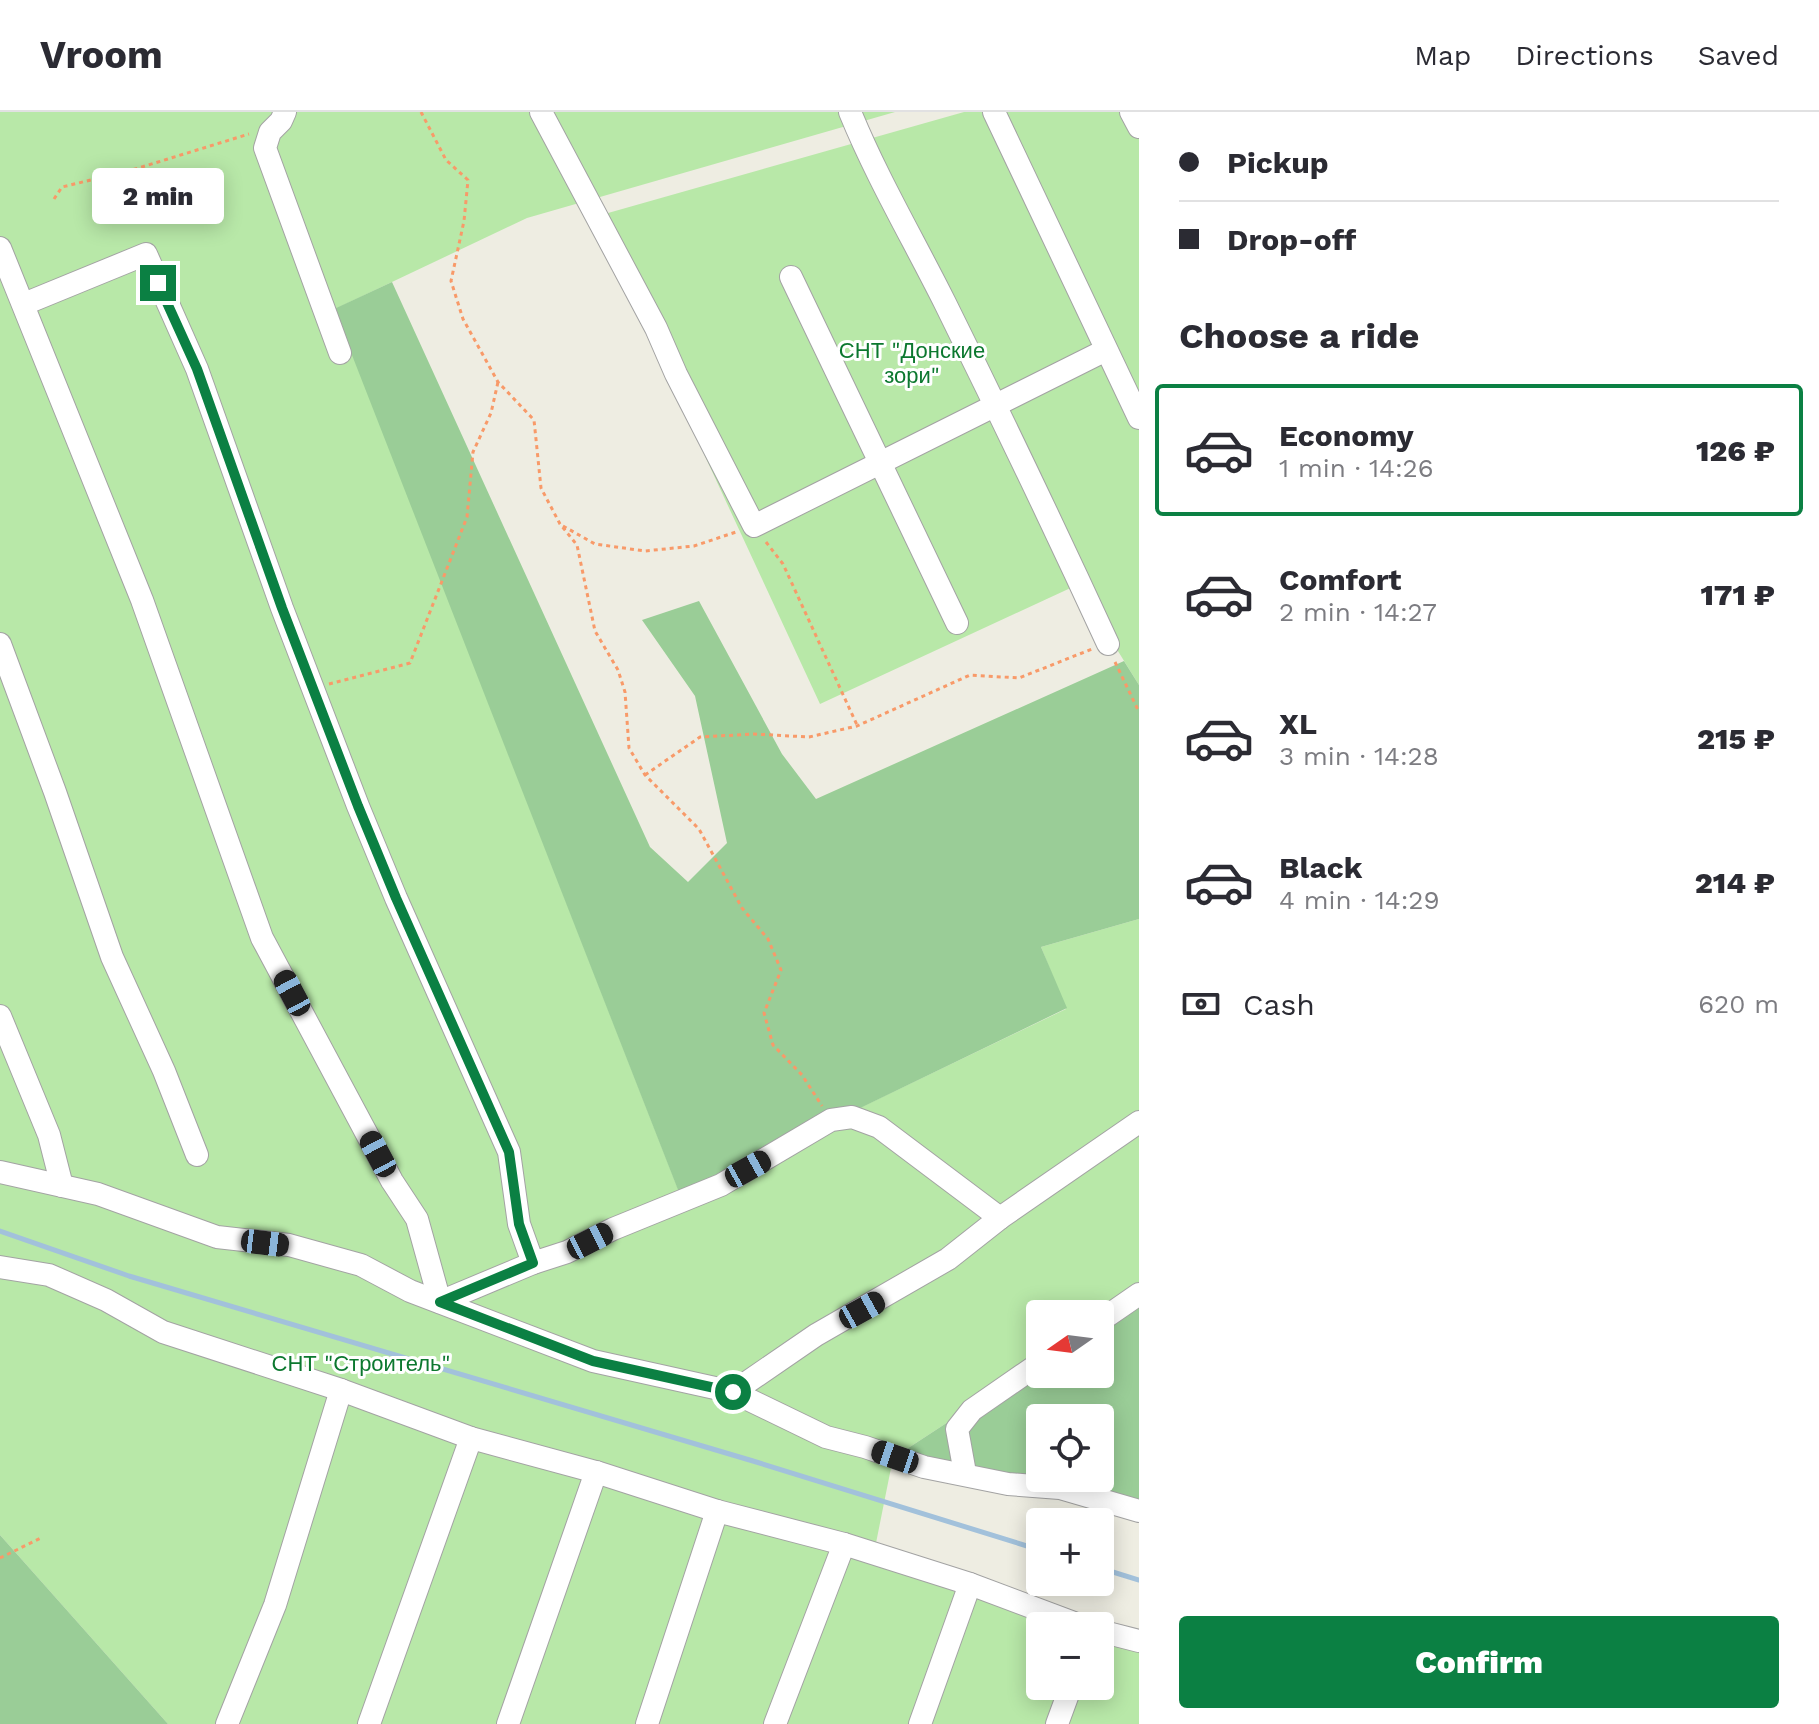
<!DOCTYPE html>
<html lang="en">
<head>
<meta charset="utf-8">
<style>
  :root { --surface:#fff; --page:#f7f7f7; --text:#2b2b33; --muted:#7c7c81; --line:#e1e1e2; --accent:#0b8043 }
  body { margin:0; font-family:"Work Sans",sans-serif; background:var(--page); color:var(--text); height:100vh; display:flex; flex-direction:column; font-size:30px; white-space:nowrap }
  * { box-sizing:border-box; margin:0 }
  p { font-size:26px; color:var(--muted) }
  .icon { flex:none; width:44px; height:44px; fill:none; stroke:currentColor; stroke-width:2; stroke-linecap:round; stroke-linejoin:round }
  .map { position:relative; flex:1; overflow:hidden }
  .sheet { display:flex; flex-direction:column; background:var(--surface); width:680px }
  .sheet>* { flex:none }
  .banner { display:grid; align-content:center; height:176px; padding:0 40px; background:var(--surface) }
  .needle { width:52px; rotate:256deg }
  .fabs { position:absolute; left:1026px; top:1188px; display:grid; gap:16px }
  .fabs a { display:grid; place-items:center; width:88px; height:88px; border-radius:8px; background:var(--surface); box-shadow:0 4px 20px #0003; font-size:40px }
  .end { position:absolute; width:36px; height:36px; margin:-18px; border:10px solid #0b8043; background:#fff; box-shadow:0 0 0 4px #fff }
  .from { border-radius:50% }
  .bubble { position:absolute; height:56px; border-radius:8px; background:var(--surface); box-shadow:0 4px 20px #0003; font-size:26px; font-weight:800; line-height:56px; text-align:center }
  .car { position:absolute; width:24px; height:48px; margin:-24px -12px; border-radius:10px; box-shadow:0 0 6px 2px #0007; background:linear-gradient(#222 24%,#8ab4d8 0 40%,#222 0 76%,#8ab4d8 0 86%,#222 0) }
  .banner b { display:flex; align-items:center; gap:28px; height:76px; font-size:30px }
  .banner b+b { border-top:2px solid var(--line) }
  .banner i { width:20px; height:20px; background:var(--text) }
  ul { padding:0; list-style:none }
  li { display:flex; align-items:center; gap:24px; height:132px; margin:0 16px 12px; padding:0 24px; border:4px solid transparent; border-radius:8px }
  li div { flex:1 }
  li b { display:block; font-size:30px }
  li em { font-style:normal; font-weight:800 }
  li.selected { border-color:var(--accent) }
  li>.icon { width:72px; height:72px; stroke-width:1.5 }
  h2 { padding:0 40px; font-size:36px; line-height:96px }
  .pay { display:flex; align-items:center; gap:20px; height:88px; padding:0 40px; font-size:30px }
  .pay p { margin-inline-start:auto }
  .action { display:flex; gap:16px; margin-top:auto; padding:16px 40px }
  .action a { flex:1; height:92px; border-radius:8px; background:var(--accent); color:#fff; font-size:32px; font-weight:800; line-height:92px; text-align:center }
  header { display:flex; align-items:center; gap:48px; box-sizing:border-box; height:112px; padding:0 40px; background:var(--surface); border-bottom:2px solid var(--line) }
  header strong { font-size:38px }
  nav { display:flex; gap:44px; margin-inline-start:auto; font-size:28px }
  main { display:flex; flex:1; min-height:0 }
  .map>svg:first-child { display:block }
  .grass { fill:#b8e8a8 }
  .forest { fill:#9acd97; fill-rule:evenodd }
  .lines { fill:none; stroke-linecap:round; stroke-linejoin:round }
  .stream { stroke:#a2c1db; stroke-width:5 }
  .minor-casing { stroke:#a3a3a3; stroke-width:24 }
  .path { stroke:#f89a69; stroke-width:3; stroke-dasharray:4 4; stroke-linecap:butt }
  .minor { stroke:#fff; stroke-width:22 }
  .route { stroke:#0b8043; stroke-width:10 }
  .labels { text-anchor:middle; stroke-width:6; stroke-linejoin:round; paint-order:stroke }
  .park-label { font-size:22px; fill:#0c782f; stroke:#fff }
</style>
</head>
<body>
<header>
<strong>Vroom</strong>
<nav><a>Map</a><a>Directions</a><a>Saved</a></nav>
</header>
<main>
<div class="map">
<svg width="1139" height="1612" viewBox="0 0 1139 1612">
  <rect width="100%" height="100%" fill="#eeede2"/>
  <g class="grass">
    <path d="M0,0H895L527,106L335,197L680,1082L1066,897L1041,835L1139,807V1185L1100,1202H1040V1250L893,1346L872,1451L1065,1514H1040V1574H1100V1525L1139,1538V1612H168L0,1423Z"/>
    <path d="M964,0H1139V573L1077,473L820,592L594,105Z"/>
  </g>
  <g class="forest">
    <path d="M392,170L650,735L688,770L727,731L695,584L642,508L699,489L782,642L816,687L1124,549L1139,573V807L1041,835L1067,896L680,1083L334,197Z"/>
    <path d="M1139,1182V1406L893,1346L1040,1250V1262H1100V1209ZM1040,1306H1100V1366H1040Z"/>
    <path d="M0,1423L168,1612H0Z"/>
  </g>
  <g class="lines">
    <g class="stream">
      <path d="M0,1119L129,1164L753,1349L1040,1438"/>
      <path d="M1100,1456L1139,1468"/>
    </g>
    <defs>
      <g id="minor">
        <path d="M285,0L281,9L270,20L265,36L340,241"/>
        <path d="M541,0L656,216L676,262L754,414L1106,238"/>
        <path d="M850,0C877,66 913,127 945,191C1001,304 1055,417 1108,532"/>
        <path d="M994,0L1139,306"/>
        <path d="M1131,0L1139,15"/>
        <path d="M0,136L142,488L262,826L392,1069L417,1107L440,1190"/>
        <path d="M791,165L957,511"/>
        <path d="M24,192L146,142L197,257L282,496L358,694L396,786L509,1040L519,1112L533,1151"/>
        <path d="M0,532L55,680L112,845L164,959L197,1043"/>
        <path d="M0,904L49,1023L62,1074"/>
        <path d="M0,1060L98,1082L217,1125L289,1133L361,1153L410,1179L593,1249L733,1280L826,1325L865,1335L924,1355L1008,1372L1060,1376L1139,1399"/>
        <path d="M0,1155L49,1163L106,1188L163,1220L341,1278L471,1326L596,1360L717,1399L844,1432L970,1472L1082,1514"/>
        <path d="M440,1190L533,1151L567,1140L613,1117L721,1073L831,1008L852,1005L879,1015L1000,1106"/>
        <path d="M1100,1209L1139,1182"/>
        <path d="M733,1280L816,1223L948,1147L1000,1106L1139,1010"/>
        <path d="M965,1361L957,1317L972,1298L1040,1251"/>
        <path d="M1100,1519L1139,1529"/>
        <path d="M227,1612L275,1493L341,1278"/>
        <path d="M369,1612L471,1326"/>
        <path d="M508,1612L596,1360"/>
        <path d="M647,1612L717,1399"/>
        <path d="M775,1612L844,1432"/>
        <path d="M920,1612L970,1472"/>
        <path d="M1057,1612L1071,1574"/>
      </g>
    </defs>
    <use href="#minor" class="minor-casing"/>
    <g class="path">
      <path d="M421,0L446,48L468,68L464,109L451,169L463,207L498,270L534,308L541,376L560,412L577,433L595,519L618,558L625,580L629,636L645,663L699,717L742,796L768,827L781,858L764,901L773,933L802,963L822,994"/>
      <path d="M54,87L62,75L132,58L249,22"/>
      <path d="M563,414L595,432L645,439L694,434L736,420"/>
      <path d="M766,430L783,452L857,613"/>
      <path d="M1115,550L1139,600"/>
      <path d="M329,572L410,551L467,405L473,340L491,301L498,270"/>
      <path d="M645,663L700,625L754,622L809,625L857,614L970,563L1019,566L1092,537"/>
      <path d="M0,1446L43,1425"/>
    </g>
    <use href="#minor" class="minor"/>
  </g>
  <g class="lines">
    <path class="route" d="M158,171L197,257L282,496L358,694L396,786L509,1040L519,1112L533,1151L440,1190L593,1249L733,1280"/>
  </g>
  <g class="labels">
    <g class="park-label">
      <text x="912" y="246">СНТ "Донские<tspan x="912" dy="25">зори"</tspan></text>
      <text x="361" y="1259">СНТ "Строитель"</text>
    </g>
  </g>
</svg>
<div class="fabs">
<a><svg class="needle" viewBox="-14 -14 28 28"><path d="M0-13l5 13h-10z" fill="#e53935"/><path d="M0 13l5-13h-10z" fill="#7c7c81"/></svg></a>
<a><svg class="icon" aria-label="locate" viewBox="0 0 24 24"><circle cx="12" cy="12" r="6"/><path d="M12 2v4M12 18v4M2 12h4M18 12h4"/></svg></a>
<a>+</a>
<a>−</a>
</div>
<i class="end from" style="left:733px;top:1280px"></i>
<i class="end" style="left:158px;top:171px"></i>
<div class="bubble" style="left:92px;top:56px;width:132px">2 min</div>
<i class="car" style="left:292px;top:881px;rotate:332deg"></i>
<i class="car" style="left:378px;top:1042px;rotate:332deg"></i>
<i class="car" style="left:748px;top:1057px;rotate:61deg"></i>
<i class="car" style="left:590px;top:1129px;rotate:63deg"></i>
<i class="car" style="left:265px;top:1131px;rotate:97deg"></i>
<i class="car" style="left:862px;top:1198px;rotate:61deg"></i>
<i class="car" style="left:895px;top:1345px;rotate:289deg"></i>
</div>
<section class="sheet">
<div class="banner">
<b><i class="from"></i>Pickup</b>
<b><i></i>Drop-off</b>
</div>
<h2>Choose a ride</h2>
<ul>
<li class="selected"><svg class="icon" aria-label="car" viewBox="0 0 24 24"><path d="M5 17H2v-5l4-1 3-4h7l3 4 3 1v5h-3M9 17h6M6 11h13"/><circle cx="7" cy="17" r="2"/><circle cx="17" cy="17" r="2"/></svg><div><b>Economy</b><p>1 min · 14:26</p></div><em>126 ₽</em></li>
<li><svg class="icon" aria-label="car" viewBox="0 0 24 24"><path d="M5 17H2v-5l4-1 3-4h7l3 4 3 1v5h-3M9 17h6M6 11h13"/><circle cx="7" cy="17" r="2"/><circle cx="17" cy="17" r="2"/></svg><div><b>Comfort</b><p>2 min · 14:27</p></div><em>171 ₽</em></li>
<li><svg class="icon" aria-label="car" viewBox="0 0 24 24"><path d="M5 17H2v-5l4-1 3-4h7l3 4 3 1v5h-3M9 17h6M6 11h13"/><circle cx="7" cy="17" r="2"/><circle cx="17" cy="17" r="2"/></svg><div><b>XL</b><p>3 min · 14:28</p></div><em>215 ₽</em></li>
<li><svg class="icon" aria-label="car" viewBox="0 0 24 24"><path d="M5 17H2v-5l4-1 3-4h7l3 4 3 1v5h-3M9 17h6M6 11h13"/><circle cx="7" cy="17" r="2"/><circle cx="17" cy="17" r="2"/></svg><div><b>Black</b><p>4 min · 14:29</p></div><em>214 ₽</em></li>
</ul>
<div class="pay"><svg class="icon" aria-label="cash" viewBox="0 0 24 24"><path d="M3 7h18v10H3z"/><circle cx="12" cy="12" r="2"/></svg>Cash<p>620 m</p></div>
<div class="action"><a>Confirm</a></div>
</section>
</main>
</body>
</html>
